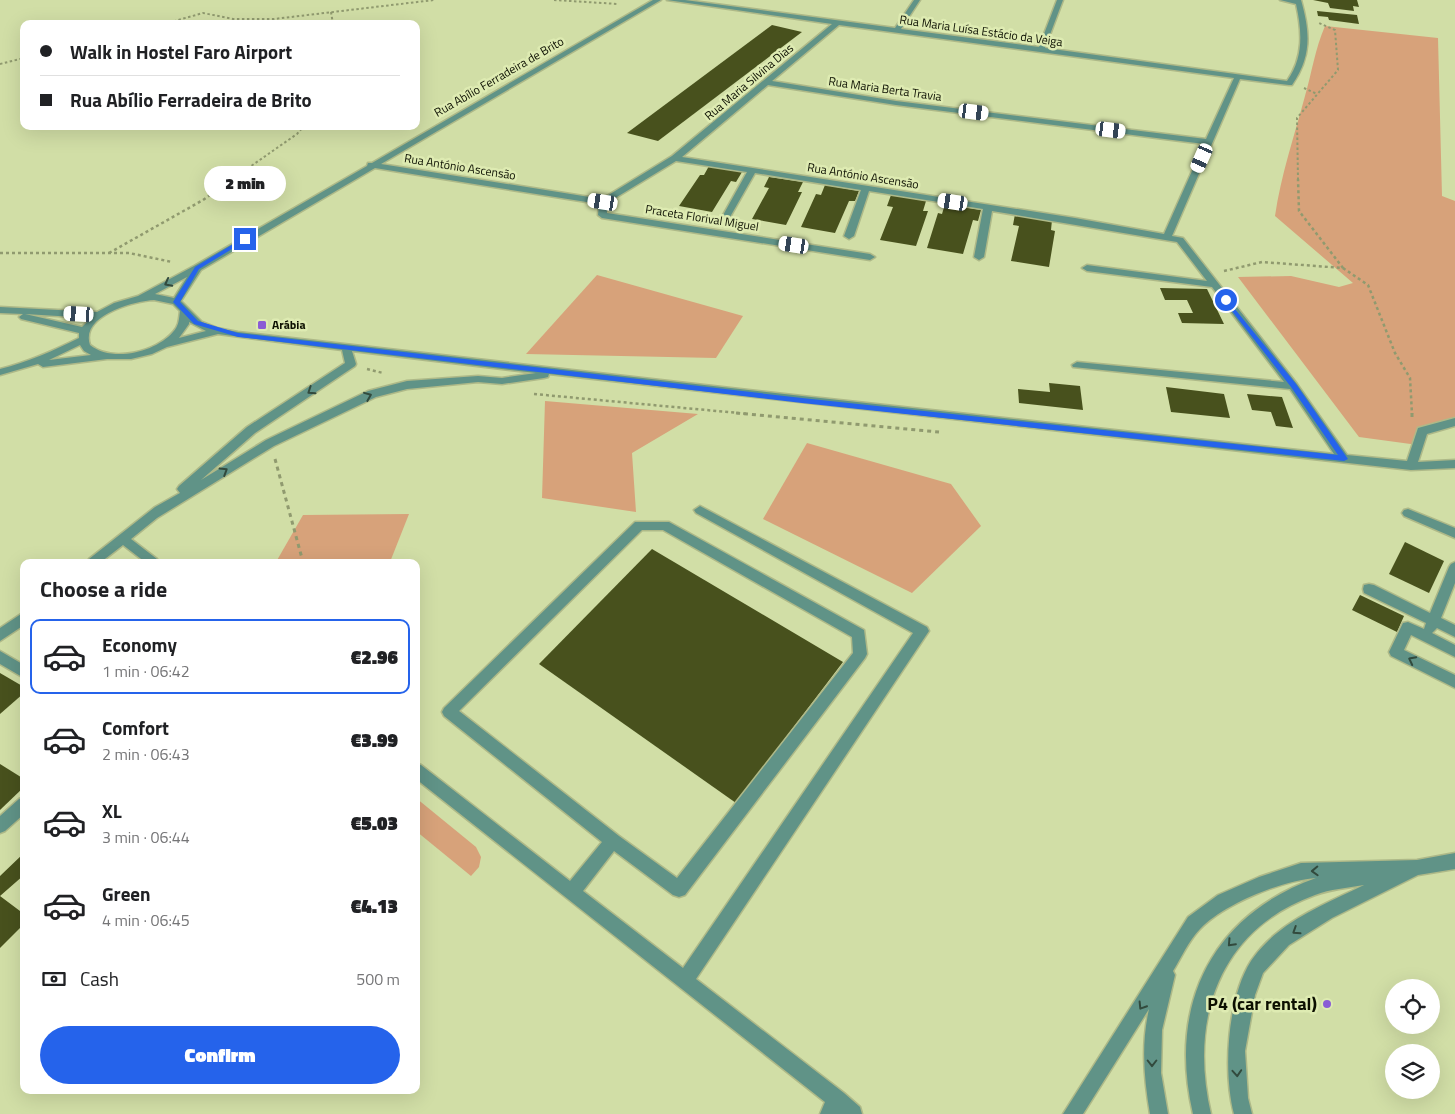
<!DOCTYPE html>
<html lang="en">
<head>
<meta charset="utf-8">
<style>
  :root { --surface:#fff; --page:#f6f6f6; --text:#202124; --muted:#757577; --line:#e0e0e0; --accent:#2563eb }
  body { margin:0; font-family:"Titillium Web",sans-serif; background:var(--page); color:var(--text); height:100vh; display:flex; flex-direction:column; font-size:19px; white-space:nowrap }
  * { box-sizing:border-box; margin:0 }
  p { font-size:16px; color:var(--muted) }
  .icon { flex:none; width:28px; height:28px; fill:none; stroke:currentColor; stroke-width:2; stroke-linecap:round; stroke-linejoin:round }
  .map { position:relative; flex:1; overflow:hidden }
  .side { position:absolute; left:20px; top:559px; width:400px; height:535px; display:flex; flex-direction:column; background:var(--surface); border-radius:10px; box-shadow:0 5px 20px #0002 }
  .side>* { flex:none }
  .hud { position:absolute; left:20px; top:20px; width:400px; height:110px; border-radius:10px; box-shadow:0 5px 20px #0002; display:grid; align-content:center; height:110px; padding:0 20px; background:var(--surface) }
  .buttons { position:absolute; left:1385px; top:979px; display:grid; gap:10px }
  .buttons a { display:grid; place-items:center; width:55px; height:55px; border-radius:50%; background:var(--surface); box-shadow:0 5px 20px #0002; font-size:25px }
  .end { position:absolute; width:22px; height:22px; margin:-11px; border:6px solid #2563eb; background:#fff; box-shadow:0 0 0 2px #fff }
  .from { border-radius:50% }
  .bubble { position:absolute; height:35px; border-radius:18px; background:var(--surface); box-shadow:0 5px 20px #0002; font-size:16px; font-weight:800; line-height:35px; text-align:center }
  .car { position:absolute; width:15px; height:30px; margin:-15px -8px; border-radius:6px; box-shadow:0 0 4px 1px #0007; background:linear-gradient(#fff 24%,#345 0 40%,#fff 0 76%,#345 0 86%,#fff 0) }
  .hud b { display:flex; align-items:center; gap:18px; height:48px; font-size:19px }
  .hud b+b { border-top:1px solid var(--line) }
  .hud i { width:12px; height:12px; background:var(--text) }
  ul { padding:0; list-style:none }
  li { display:flex; align-items:center; gap:15px; height:75px; margin:0 10px 8px; padding:0 10px; border:2px solid transparent; border-radius:10px }
  li div { flex:1 }
  li b { display:block; font-size:19px }
  li em { font-style:normal; font-weight:800 }
  li.active { border-color:var(--accent) }
  li>.icon { width:45px; height:45px; stroke-width:1.5 }
  h2 { padding:0 20px; font-size:22px; line-height:60px }
  .pay { display:flex; align-items:center; gap:12px; height:55px; padding:0 20px; font-size:19px }
  .pay p { margin-inline-start:auto }
  .action { display:flex; gap:10px; margin-top:auto; padding:10px 20px }
  .action a { flex:1; height:58px; border-radius:30px; background:var(--accent); color:#fff; font-size:20px; font-weight:800; line-height:58px; text-align:center }
  .map>svg:first-child { display:block }
  .green { fill:#d7a27a }
  .building { fill:#48511d }
  .lines { fill:none; stroke-linecap:round; stroke-linejoin:round }
  .minor-casing { stroke:#aeb988; stroke-width:3 }
  .path-far2 { stroke:#909a6f; stroke-width:2; stroke-dasharray:2.5 2.5; stroke-linecap:butt }
  .path-far1 { stroke:#909a6f; stroke-width:2.5; stroke-dasharray:3 3; stroke-linecap:butt }
  .path { stroke:#909a6f; stroke-width:3; stroke-dasharray:4 4; stroke-linecap:butt }
  .minor { fill:#609387; fill-rule:evenodd }
  .oneway { stroke:#324a3d }
  .route { fill:#2563eb }
  .poi-dot { fill:#8a5cd5; stroke:#deebb2; stroke-width:2 }
  .labels { text-anchor:middle; stroke-width:5; stroke-linejoin:round; paint-order:stroke }
  .far-street-label { font-size:12px; fill:#0c0f00; stroke:#deebb2 }
  .far-poi-label { font-size:12px; font-weight:bold; fill:#0c0f00; stroke:#deebb2; text-anchor:start }
  .near-poi-label { font-size:18px; font-weight:bold; fill:#0c0f00; stroke:#deebb2; text-anchor:end }
</style>
</head>
<body>
<div class="map">
<svg width="1455" height="1114" viewBox="0 0 1455 1114">
  <rect width="100%" height="100%" fill="#d1dea6"/>
  <g class="green">
    <path d="M1325,26L1438,38L1442,196L1455,201V422L1422,431L1418,445L1359,437L1238,277L1291,276L1339,287L1353,283L1275,216C1281,175 1294,137 1305,96C1312,72 1315,49 1325,26Z"/>
    <path d="M597,275L743,316L716,358L526,354Z"/>
    <path d="M545,401L698,414L632,453L636,512L542,498Z"/>
    <path d="M807,443L951,484L981,526L912,593L763,519Z"/>
    <path d="M409,514L390,562H276L303,515Z"/>
    <path d="M416,798L476,847L481,857L479,867L471,876L416,831Z"/>
  </g>
  <g class="building">
    <path d="M1313,0H1357L1359,7L1353,6L1354,11L1330,8L1328,3Z"/>
    <path d="M1317,11L1357,15L1359,24L1329,20L1328,17L1318,16Z"/>
    <path d="M772,25L802,32L658,141L627,133Z"/>
    <path d="M709,166L742,172L736,182L731,181L712,212L679,206L700,175H704Z"/>
    <path d="M769,177L803,182L798,192H802L786,225L752,219L769,188L764,187Z"/>
    <path d="M825,185L859,191L855,201H849L835,233L801,227L816,194L821,195Z"/>
    <path d="M891,195L926,201L923,211H928L916,246L880,240L893,207L887,206Z"/>
    <path d="M945,204L981,210L978,221L973,220L963,254L927,248L938,213L942,214Z"/>
    <path d="M1015,214L1052,220L1051,230L1055,231L1049,267L1011,261L1019,226L1013,225Z"/>
    <path d="M1160,288L1207,289L1224,324L1182,323L1178,313H1193L1187,300H1165Z"/>
    <path d="M1049,383L1080,386L1083,410L1019,403L1018,389L1050,392Z"/>
    <path d="M1166,387L1224,394L1230,418L1171,412Z"/>
    <path d="M1247,394L1282,397L1293,428L1276,426L1271,412L1252,410Z"/>
    <path d="M1405,542L1444,561L1429,593L1389,574Z"/>
    <path d="M652,549L843,662L736,803L539,664Z"/>
    <path d="M1360,595L1404,616L1397,632L1352,610Z"/>
    <path d="M0,673L24,687V693L0,714Z"/>
    <path d="M0,764L24,779V787L0,810Z"/>
    <path d="M24,853V875L0,896L24,914V924L0,948V876Z"/>
  </g>
  <g class="lines">
    <defs>
      <g id="minor">
        <path d="M653,0H661L381,164L602,199L672,156L832,24L667,0H685L895,28L914,0H920L901,29L1039,47L1057,0H1063L1045,48L1287,81C1304,57 1302,31 1296,4L1280,0H1301C1310,32 1312,56 1292,85H1289L1240,79L1172,236L1183,238L1297,384L1347,455L1407,461L1418,428L1455,418V426L1427,434L1418,462L1455,460V468L1411,470L549,374L548,377L544,378L502,384L478,382L407,389L376,397L274,446L157,518L131,539L157,559L159,562H145L123,545L101,562H87L89,559L155,507L180,493L177,489L179,486L247,427L345,363L342,350L218,334L167,347L152,354L131,359H107L43,367L38,364L0,375V369C28,362 53,351 79,338V333L21,319L19,317L23,314L0,313V307L97,312L114,303L138,296L194,266L367,166L368,163H372ZM839,25L1234,78L1206,139L896,101L772,81ZM768,85L896,105L1204,144L1164,234L1075,218L682,157ZM676,161L747,172L722,217L726,220L730,217L755,173L861,190L844,236L849,239L854,236L869,191L983,209L974,257L979,260L984,257L992,211L1177,242L1207,281L1087,265L1082,268L1087,271L1212,287L1284,382L1077,362L1072,365L1073,367L1290,389L1334,454L802,396L238,332L217,328L202,322L181,301L201,270L375,168L599,204L598,215L602,218L870,260L875,257L870,254L607,213V203ZM187,277L174,298L155,294ZM154,300L173,304L180,311C179,319 179,326 173,332C156,352 112,363 90,345C80,316 133,301 154,300ZM25,314L91,318L82,327ZM189,322L206,331L179,338L189,324ZM80,345L84,351L91,355L49,360ZM352,351L536,373L502,378L478,376L407,381L368,391L266,440L201,480L255,433L355,366L356,364Z"/>
        <path d="M700,506L927,627L929,631L696,979L844,1093L860,1107L862,1114H820L825,1102L416,779V763L421,765L570,881L602,842L444,716L442,712L444,708L635,522H669L864,630L867,654L865,658L685,895L679,897L673,895L614,851L583,891L683,968L913,633L696,513L694,510ZM642,530H663L852,637L853,653L677,878L619,836L459,711Z"/>
        <path d="M1408,509L1455,528V538L1404,516L1402,513L1404,510Z"/>
        <path d="M1455,562V583L1441,618L1455,625V637L1437,628L1432,633L1455,645V657L1411,635L1404,650L1455,675V688L1391,656L1389,652L1403,623L1408,622L1424,629L1426,623L1364,593L1363,589L1364,585L1369,584L1374,585L1430,613L1449,567L1451,564Z"/>
        <path d="M24,612V625L0,641V628Z"/>
        <path d="M0,651L24,665V678L0,664Z"/>
        <path d="M24,797V814L5,831L0,833V816L19,799Z"/>
        <path d="M1455,853V869L1418,875L1332,918L1289,945L1263,973L1255,995L1245,1051L1248,1098L1252,1114H1234C1223,1072 1227,999 1251,961C1257,952 1268,940 1277,933C1301,913 1336,899 1364,885C1347,888 1330,889 1315,895C1218,930 1189,1020 1211,1114H1193C1168,1006 1210,916 1316,878C1283,880 1224,904 1200,929C1189,940 1181,958 1173,971L1175,975L1162,1030L1161,1073L1168,1114H1150C1144,1078 1141,1045 1149,1009L1083,1114H1063L1188,917L1218,895L1259,877L1301,863L1417,860Z"/>
      </g>
    </defs>
    <use href="#minor" class="minor-casing"/>
    <g class="path-far2">
      <path d="M554,0L618,4"/>
      <path d="M331,12L333,24"/>
      <path d="M164,24L203,13L233,19H274L434,0"/>
      <path d="M0,64L24,58"/>
      <path d="M1304,88L1317,94"/>
      <path d="M231,180L297,134L304,126"/>
      <path d="M1298,180L1297,118L1338,70L1335,30L1319,23"/>
    </g>
    <g class="path-far1">
      <path d="M0,253H129L172,262"/>
      <path d="M109,253L203,200L233,179"/>
      <path d="M1343,268L1368,285L1395,353L1410,378L1412,414"/>
      <path d="M1224,271L1262,262L1343,268L1299,211L1298,179"/>
      <path d="M367,369L383,373"/>
      <path d="M534,394L749,414"/>
    </g>
    <g class="path">
      <path d="M736,413L939,432"/>
      <path d="M1412,413V417"/>
      <path d="M275,459L303,562"/>
    </g>
    <use href="#minor" class="minor"/>
  </g>
  <defs><path id="oneway-chevron" d="M-2-3.5L2.5 0L-2 3.5" fill="none" stroke-width="1.6" stroke-linecap="round" stroke-linejoin="round" transform="scale(1.25)"/></defs>
  <g class="oneway">
    <use href="#oneway-chevron" transform="translate(168 283) rotate(152)"/>
    <use href="#oneway-chevron" transform="translate(311 391) rotate(146)"/>
    <use href="#oneway-chevron" transform="translate(368 396) rotate(-22)"/>
    <use href="#oneway-chevron" transform="translate(224 471) rotate(-32)"/>
    <use href="#oneway-chevron" transform="translate(1412 660) rotate(-153)"/>
    <use href="#oneway-chevron" transform="translate(1315 871) rotate(178)"/>
    <use href="#oneway-chevron" transform="translate(1296 931) rotate(147)"/>
    <use href="#oneway-chevron" transform="translate(1231 943) rotate(133)"/>
    <use href="#oneway-chevron" transform="translate(1142 1006) rotate(122)"/>
    <use href="#oneway-chevron" transform="translate(1152 1063) rotate(90)"/>
    <use href="#oneway-chevron" transform="translate(1237 1073) rotate(86)"/>
  </g>
  <path class="route" d="M245,237L247,240L199,269L180,302L198,321L238,333L802,398L1338,455L1291,387L1224,301V298H1226L1296,384L1348,459L1344,461L802,403L238,337L194,324L173,302L195,267Z"/>
  <g class="poi-dot">
    <rect x="257" y="320" width="10" height="10" rx="2.5"/>
    <circle cx="1327" cy="1004" r="5"/>
  </g>
  <g class="labels">
    <g class="far-street-label">
      <text transform="translate(981 31) rotate(8)" y="4">Rua Maria Luísa Estácio da Veiga</text>
      <text transform="translate(499 77) rotate(-30)" y="4">Rua Abílio Ferradeira de Brito</text>
      <text transform="translate(749 82) rotate(-40)" y="4">Rua Maria Silvina Dias</text>
      <text transform="translate(885 89) rotate(8)" y="4">Rua Maria Berta Travia</text>
      <text transform="translate(460 167) rotate(9)" y="4">Rua António Ascensão</text>
      <text transform="translate(863 176) rotate(9)" y="4">Rua António Ascensão</text>
      <text transform="translate(702 218) rotate(9)" y="4">Praceta Florival Miguel</text>
    </g>
    <g class="far-poi-label">
      <text x="272" y="329">Arábia</text>
    </g>
    <g class="near-poi-label">
      <text x="1317" y="1010">P4 (car rental)</text>
    </g>
  </g>
</svg>
<div class="buttons">
<a><svg class="icon" aria-label="locate" viewBox="0 0 24 24"><circle cx="12" cy="12" r="6"/><path d="M12 2v4M12 18v4M2 12h4M18 12h4"/></svg></a>
<a><svg class="icon" aria-label="layers" viewBox="0 0 24 24"><path d="M12 4l9 5-9 5-9-5zM3 14l9 5 9-5"/></svg></a>
</div>
<i class="end from" style="left:1226px;top:300px"></i>
<i class="end" style="left:245px;top:239px"></i>
<div class="bubble" style="left:204px;top:166px;width:82px">2 min</div>
<i class="car" style="left:974px;top:112px;rotate:97deg"></i>
<i class="car" style="left:1111px;top:130px;rotate:97deg"></i>
<i class="car" style="left:1202px;top:158px;rotate:204deg"></i>
<i class="car" style="left:603px;top:202px;rotate:279deg"></i>
<i class="car" style="left:953px;top:202px;rotate:279deg"></i>
<i class="car" style="left:794px;top:245px;rotate:279deg"></i>
<i class="car" style="left:79px;top:314px;rotate:273deg"></i>
<div class="hud">
<b><i class="from"></i>Walk in Hostel Faro Airport</b>
<b><i></i>Rua Abílio Ferradeira de Brito</b>
</div>
<section class="side">
<h2>Choose a ride</h2>
<ul>
<li class="active"><svg class="icon" aria-label="car" viewBox="0 0 24 24"><path d="M5 17H2v-5l4-1 3-4h7l3 4 3 1v5h-3M9 17h6M6 11h13"/><circle cx="7" cy="17" r="2"/><circle cx="17" cy="17" r="2"/></svg><div><b>Economy</b><p>1 min · 06:42</p></div><em>€2.96</em></li>
<li><svg class="icon" aria-label="car" viewBox="0 0 24 24"><path d="M5 17H2v-5l4-1 3-4h7l3 4 3 1v5h-3M9 17h6M6 11h13"/><circle cx="7" cy="17" r="2"/><circle cx="17" cy="17" r="2"/></svg><div><b>Comfort</b><p>2 min · 06:43</p></div><em>€3.99</em></li>
<li><svg class="icon" aria-label="car" viewBox="0 0 24 24"><path d="M5 17H2v-5l4-1 3-4h7l3 4 3 1v5h-3M9 17h6M6 11h13"/><circle cx="7" cy="17" r="2"/><circle cx="17" cy="17" r="2"/></svg><div><b>XL</b><p>3 min · 06:44</p></div><em>€5.03</em></li>
<li><svg class="icon" aria-label="car" viewBox="0 0 24 24"><path d="M5 17H2v-5l4-1 3-4h7l3 4 3 1v5h-3M9 17h6M6 11h13"/><circle cx="7" cy="17" r="2"/><circle cx="17" cy="17" r="2"/></svg><div><b>Green</b><p>4 min · 06:45</p></div><em>€4.13</em></li>
</ul>
<div class="pay"><svg class="icon" aria-label="cash" viewBox="0 0 24 24"><path d="M3 7h18v10H3z"/><circle cx="12" cy="12" r="2"/></svg>Cash<p>500 m</p></div>
<div class="action"><a>Confirm</a></div>
</section>
</div>
</body>
</html>
